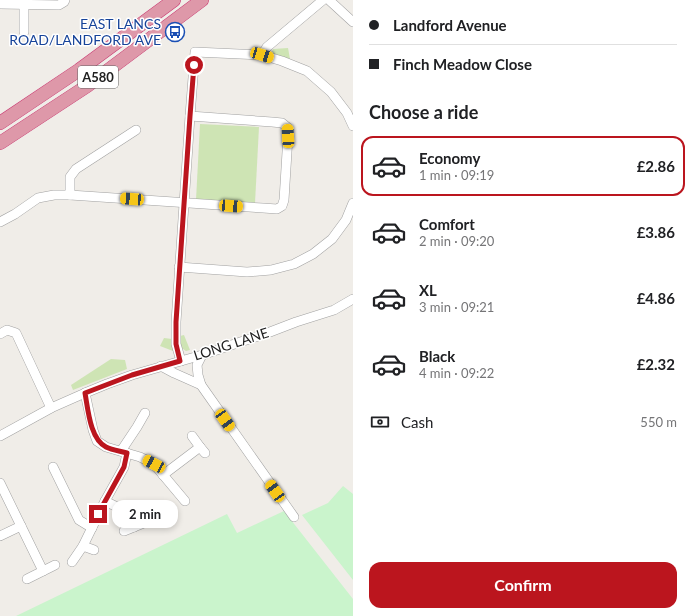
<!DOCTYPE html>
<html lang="en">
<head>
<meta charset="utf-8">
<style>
  :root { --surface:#fff; --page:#f6f6f6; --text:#202124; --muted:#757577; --line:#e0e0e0; --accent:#bb151e }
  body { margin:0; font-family:Lato,sans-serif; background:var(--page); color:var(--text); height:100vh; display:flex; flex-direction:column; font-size:15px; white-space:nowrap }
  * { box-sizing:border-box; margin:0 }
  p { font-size:13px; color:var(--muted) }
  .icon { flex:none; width:22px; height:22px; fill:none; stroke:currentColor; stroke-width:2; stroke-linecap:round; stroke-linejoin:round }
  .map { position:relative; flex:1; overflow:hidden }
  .side { display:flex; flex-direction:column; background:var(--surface); width:340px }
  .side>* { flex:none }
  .top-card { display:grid; align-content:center; height:88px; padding:0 16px; background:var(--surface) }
  .end { position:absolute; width:18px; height:18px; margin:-9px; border:5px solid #bb151e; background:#fff; box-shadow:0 0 0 2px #fff }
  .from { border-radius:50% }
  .bubble { position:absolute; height:28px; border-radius:12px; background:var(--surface); box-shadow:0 2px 6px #0003; font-size:13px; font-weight:700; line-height:28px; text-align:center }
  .car { position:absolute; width:12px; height:24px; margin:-12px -6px; border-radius:5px; box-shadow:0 0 3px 1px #0007; background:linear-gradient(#f5c518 24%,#345 0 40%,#f5c518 0 76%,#345 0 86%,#f5c518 0) }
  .top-card b { display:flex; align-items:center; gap:14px; height:38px; font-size:15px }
  .top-card b+b { border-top:1px solid var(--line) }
  .top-card i { width:10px; height:10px; background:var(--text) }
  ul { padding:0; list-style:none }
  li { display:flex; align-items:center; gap:12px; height:60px; margin:0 8px 6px; padding:0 8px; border:2px solid transparent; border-radius:12px }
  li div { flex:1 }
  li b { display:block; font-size:15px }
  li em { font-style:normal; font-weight:700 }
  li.on { border-color:var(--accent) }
  li>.icon { width:36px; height:36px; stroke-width:1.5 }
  h2 { padding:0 16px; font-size:18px; line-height:48px }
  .pay { display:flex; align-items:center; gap:10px; height:44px; padding:0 16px; font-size:15px }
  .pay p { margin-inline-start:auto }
  .action { display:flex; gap:8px; margin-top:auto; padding:8px 16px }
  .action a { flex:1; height:46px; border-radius:12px; background:var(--accent); color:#fff; font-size:16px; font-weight:700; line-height:46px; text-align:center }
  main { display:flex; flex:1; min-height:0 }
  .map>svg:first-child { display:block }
  .grass { fill:#cee4b4 }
  .park { fill:#caf4cc }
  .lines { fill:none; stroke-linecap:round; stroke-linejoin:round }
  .minor-casing { stroke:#a1a1a1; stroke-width:10 }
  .highway-casing { stroke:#c93a72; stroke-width:14 }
  .minor { stroke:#fff; stroke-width:9 }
  .highway { stroke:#de98a9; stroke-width:13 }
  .route { stroke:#bb151e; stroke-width:5 }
  .labels { text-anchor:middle; stroke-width:3; stroke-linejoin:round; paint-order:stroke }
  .shield { fill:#fff; stroke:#636363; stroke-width:1 }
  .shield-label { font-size:13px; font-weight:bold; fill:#202020 }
  .transit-label { font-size:14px; fill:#164399; stroke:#fff; text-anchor:end }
  .street-label { font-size:14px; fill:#202020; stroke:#fff }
</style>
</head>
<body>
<main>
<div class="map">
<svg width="353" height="616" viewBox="0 0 353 616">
  <rect width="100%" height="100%" fill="#f0ede8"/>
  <g class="grass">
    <path d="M288,48L290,59L274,55L272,52L273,49Z"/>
    <path d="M200,124L259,127L255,203L196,200Z"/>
    <path d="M184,335L190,350L186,351C180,348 180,343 180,336Z"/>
    <path d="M164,338L172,339L173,351L160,346Z"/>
    <path d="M111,359L125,360L127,369L73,390L71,385Z"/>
  </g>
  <g class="park">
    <path d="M343,486L353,494V580L302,515L328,503Z"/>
    <path d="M284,511L353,599V616H16L227,514L237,533Z"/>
  </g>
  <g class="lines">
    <defs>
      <g id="minor">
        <path d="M329,0L353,22"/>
        <path d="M0,4L59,5L64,2L65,0"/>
        <path d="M24,32V4"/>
        <path d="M262,55L267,47L323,0"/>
        <path d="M70,195V177L76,169L136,130"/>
        <path d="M0,222L15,214L38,198L54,195H70L263,208L277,209L282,206L284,200L288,136L287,127L282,123L272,122L190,116"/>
        <path d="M179,267L247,272L271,270L294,264L313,254L332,239L346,220L353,203"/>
        <path d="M0,334L7,330L16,333L51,408"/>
        <path d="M181,361L176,344V322L190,116L195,52L262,55L282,61L307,71L331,92L347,113L353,126"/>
        <path d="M161,366L174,373L201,385L198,375L197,365L202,355"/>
        <path d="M201,385L294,517"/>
        <path d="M85,393L93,430L97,441L106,447L140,457L154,464L185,501"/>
        <path d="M0,436L51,408L85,393L107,384L132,375L202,355L270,332L296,322L334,310L353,299"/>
        <path d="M192,436L200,447"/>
        <path d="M121,451L137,427L145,413"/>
        <path d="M53,467L79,520L92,528"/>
        <path d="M163,475L200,447L205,453"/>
        <path d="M0,483L21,526L43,571L55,565"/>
        <path d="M105,501L117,507L127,514L134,527"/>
        <path d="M124,531L146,522"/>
        <path d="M0,536L21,526"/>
        <path d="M83,546L94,550"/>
        <path d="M72,562L83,546L105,501L124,467L127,453"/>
        <path d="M27,579L43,571"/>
      </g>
      <g id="highway">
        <path d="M0,123L79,70L174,0"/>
        <path d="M0,143L87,86L202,0"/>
      </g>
    </defs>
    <use href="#minor" class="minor-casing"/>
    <use href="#highway" class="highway-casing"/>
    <use href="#minor" class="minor"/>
    <use href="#highway" class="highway"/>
  </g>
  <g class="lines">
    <path class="route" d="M98,514L124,467L127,453C120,451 112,450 106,447C90,439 88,409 85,393L132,375L180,361L176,344V322L190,116L194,65"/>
  </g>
  <defs>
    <symbol id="bus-ring" viewBox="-11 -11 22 22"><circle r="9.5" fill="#fff" stroke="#1a4fb4" stroke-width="1.5"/><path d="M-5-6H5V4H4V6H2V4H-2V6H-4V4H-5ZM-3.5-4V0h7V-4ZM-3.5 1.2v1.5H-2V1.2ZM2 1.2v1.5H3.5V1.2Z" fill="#1a4fb4"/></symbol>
  </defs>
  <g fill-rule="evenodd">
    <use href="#bus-ring" x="164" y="21" width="22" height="22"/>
  </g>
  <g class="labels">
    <rect class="shield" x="78" y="66" width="40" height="22" rx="3"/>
    <g class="shield-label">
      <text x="98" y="82">A580</text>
    </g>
    <g class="transit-label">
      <text x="161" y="29">EAST LANCS<tspan x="161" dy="16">ROAD/LANDFORD AVE</tspan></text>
    </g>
    <g class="street-label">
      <text transform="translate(231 344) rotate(-18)" y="5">LONG LANE</text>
    </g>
  </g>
</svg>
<i class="end from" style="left:194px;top:65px"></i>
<i class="end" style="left:98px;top:514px"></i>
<div class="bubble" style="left:112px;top:500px;width:66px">2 min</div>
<i class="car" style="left:262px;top:55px;rotate:107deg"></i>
<i class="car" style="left:288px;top:136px;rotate:357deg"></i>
<i class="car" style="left:132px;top:199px;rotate:274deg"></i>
<i class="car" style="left:231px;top:206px;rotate:94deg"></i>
<i class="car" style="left:225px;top:420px;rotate:145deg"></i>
<i class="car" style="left:154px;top:464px;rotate:298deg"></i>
<i class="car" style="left:275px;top:491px;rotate:325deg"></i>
</div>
<section class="side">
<div class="top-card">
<b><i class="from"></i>Landford Avenue</b>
<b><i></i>Finch Meadow Close</b>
</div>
<h2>Choose a ride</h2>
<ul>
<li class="on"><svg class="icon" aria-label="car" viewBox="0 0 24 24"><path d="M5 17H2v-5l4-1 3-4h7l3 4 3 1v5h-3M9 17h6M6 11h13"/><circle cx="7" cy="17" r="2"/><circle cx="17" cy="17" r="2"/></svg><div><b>Economy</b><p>1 min · 09:19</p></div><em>£2.86</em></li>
<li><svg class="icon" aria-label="car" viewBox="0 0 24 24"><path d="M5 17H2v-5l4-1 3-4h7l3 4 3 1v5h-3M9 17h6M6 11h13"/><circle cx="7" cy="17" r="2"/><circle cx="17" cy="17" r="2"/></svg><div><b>Comfort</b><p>2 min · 09:20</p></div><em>£3.86</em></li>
<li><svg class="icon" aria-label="car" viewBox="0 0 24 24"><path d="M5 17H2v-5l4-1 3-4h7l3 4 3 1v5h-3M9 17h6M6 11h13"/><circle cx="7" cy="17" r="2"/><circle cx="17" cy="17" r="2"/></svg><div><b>XL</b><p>3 min · 09:21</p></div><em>£4.86</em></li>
<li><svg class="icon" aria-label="car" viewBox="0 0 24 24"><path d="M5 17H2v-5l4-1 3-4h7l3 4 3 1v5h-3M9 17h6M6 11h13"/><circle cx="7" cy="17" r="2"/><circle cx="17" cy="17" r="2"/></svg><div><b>Black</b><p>4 min · 09:22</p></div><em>£2.32</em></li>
</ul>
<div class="pay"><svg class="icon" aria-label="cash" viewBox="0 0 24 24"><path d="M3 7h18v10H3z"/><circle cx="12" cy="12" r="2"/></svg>Cash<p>550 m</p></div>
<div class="action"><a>Confirm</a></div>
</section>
</main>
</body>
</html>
